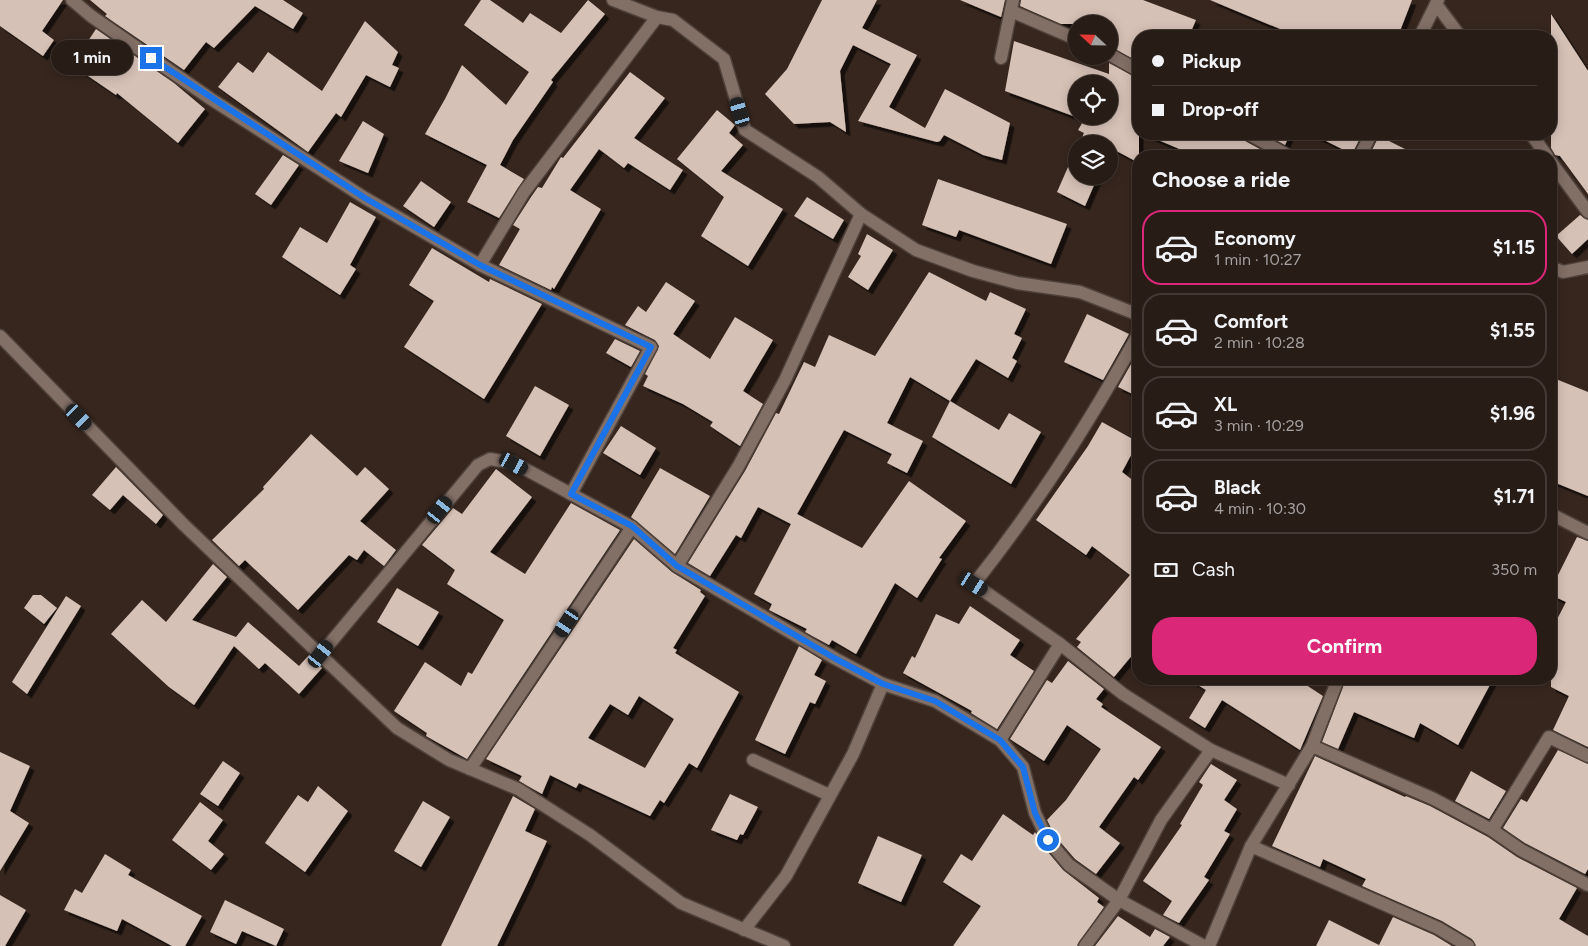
<!DOCTYPE html>
<html lang="en">
<head>
<meta charset="utf-8">
<style>
  :root { --surface:#281c16; --page:#30251f; --text:#f1f3f6; --muted:#a5a1a1; --line:#443a35; --accent:#db2777 }
  body { margin:0; font-family:Figtree,sans-serif; background:var(--page); color:var(--text); height:100vh; display:flex; flex-direction:column; font-size:19px; white-space:nowrap }
  * { box-sizing:border-box; margin:0 }
  p { font-size:16px; color:var(--muted) }
  .icon { flex:none; width:28px; height:28px; fill:none; stroke:currentColor; stroke-width:2; stroke-linecap:round; stroke-linejoin:round }
  .map { position:relative; flex:1; overflow:hidden }
  .drawer { position:absolute; left:1132px; top:150px; width:425px; height:535px; display:flex; flex-direction:column; background:var(--surface); border-radius:20px; box-shadow:0 2px 12px #0003,0 0 0 1px var(--line) }
  .drawer>* { flex:none }
  .guide { position:absolute; left:1132px; top:30px; width:425px; height:110px; border-radius:20px; box-shadow:0 2px 12px #0003,0 0 0 1px var(--line); display:grid; align-content:center; height:110px; padding:0 20px; background:var(--surface) }
  .needle { width:32px; rotate:292deg }
  .fabs { position:absolute; left:1068px; top:15px; display:grid; gap:10px }
  .fabs a { display:grid; place-items:center; width:50px; height:50px; border-radius:50%; background:var(--surface); box-shadow:0 2px 12px #0003,0 0 0 1px var(--line); font-size:25px }
  .end { position:absolute; width:22px; height:22px; margin:-11px; border:6px solid #1a73e8; background:#fff; box-shadow:0 0 0 2px #fff }
  .from { border-radius:50% }
  .bubble { position:absolute; height:35px; border-radius:18px; background:var(--surface); box-shadow:0 2px 12px #0003,0 0 0 1px var(--line); font-size:16px; font-weight:700; line-height:35px; text-align:center }
  .car { position:absolute; width:15px; height:30px; margin:-15px -8px; border-radius:6px; box-shadow:0 0 4px 1px #0007; background:linear-gradient(#222 24%,#8ab4d8 0 40%,#222 0 76%,#8ab4d8 0 86%,#222 0) }
  .guide b { display:flex; align-items:center; gap:18px; height:48px; font-size:19px }
  .guide b+b { border-top:1px solid var(--line) }
  .guide i { width:12px; height:12px; background:var(--text) }
  ul { padding:0; list-style:none }
  li { display:flex; align-items:center; gap:15px; height:75px; margin:0 10px 8px; padding:0 10px; border:2px solid var(--line); border-radius:20px }
  li div { flex:1 }
  li b { display:block; font-size:19px }
  li em { font-style:normal; font-weight:700 }
  li.on { border-color:var(--accent) }
  li>.icon { width:45px; height:45px; stroke-width:1.5 }
  h2 { padding:0 20px; font-size:22px; line-height:60px }
  .pay { display:flex; align-items:center; gap:12px; height:55px; padding:0 20px; font-size:19px }
  .pay p { margin-inline-start:auto }
  .action { display:flex; gap:10px; margin-top:auto; padding:10px 20px }
  .action a { flex:1; height:58px; border-radius:20px; background:var(--accent); color:#fff; font-size:20px; font-weight:700; line-height:58px; text-align:center }
  .map>svg:first-child { display:block }
  .building { fill:#d6c1b6; fill-rule:evenodd; filter:url(#shadow) }
  .lines { fill:none; stroke-linecap:round; stroke-linejoin:round }
  .minor-casing { stroke:#4e413a; stroke-width:15 }
  .minor { stroke:#826f66; stroke-width:12 }
  .route { stroke:#1a73e8; stroke-width:6 }
</style>
</head>
<body>
<div class="map">
<svg width="1588" height="946" viewBox="0 0 1588 946">
  <defs>
    <filter id="shadow"><feDropShadow dx="4.5" dy="4.5" stdDeviation="0" flood-color="#0009"/></filter>
  </defs>
  <rect width="100%" height="100%" fill="#36261e"/>
  <g class="building">
    <path d="M0,0H63L42,31L54,40L43,56L0,26Z"/>
    <path d="M90,0H283L303,13L293,29L255,6L214,48L206,42L184,70L105,16L107,14Z"/>
    <path d="M481,0H490L523,23L530,13L561,33L588,0L605,14L551,80L553,82L513,140L500,165L524,179L499,218L467,202L487,165L425,134L445,99L462,65L506,105L529,72L464,25Z"/>
    <path d="M822,0H877L862,28L917,55L889,107L925,128L945,89L1010,123L1002,160L983,155L944,135L940,141L937,142L858,121L891,64L853,45L840,71L846,132L830,122L794,124L765,94L787,69Z"/>
    <path d="M960,0H1005L1001,17Z"/>
    <path d="M1021,0H1143L1196,20L1189,36H1139V62L1109,46V24H1061L1020,6Z"/>
    <path d="M1210,0H1412L1398,36H1297Z"/>
    <path d="M1551,14L1588,71V194L1560,156L1555,155L1551,148Z"/>
    <path d="M365,21L398,52L392,65L399,68L390,87L366,75L341,117L336,113L308,152L218,87L238,62L253,73L268,52L322,91Z"/>
    <path d="M96,29L174,83L205,109L178,143L117,93L116,95L72,65Z"/>
    <path d="M1014,41L1109,74V63L1139,79V163L1111,148L1109,152V144H1079L1084,133L1078,130L1084,120L1005,91ZM1076,84H1109V116H1076Z"/>
    <path d="M630,72L665,98L634,138L683,170L670,190L628,163L624,168L599,149L570,190L601,209L554,289L552,287L551,290L499,265L520,229L513,225L531,197L538,187L542,188L561,157L563,158Z"/>
    <path d="M717,110L735,125L729,133L743,145L721,171L783,209L748,266L701,236L724,197L677,159Z"/>
    <path d="M363,121L384,134L368,173L339,161Z"/>
    <path d="M1144,134H1241L1245,141L1273,156H1196Z"/>
    <path d="M1265,134H1290L1285,145Z"/>
    <path d="M1312,134H1362L1352,154Z"/>
    <path d="M1379,136L1419,156H1369Z"/>
    <path d="M1076,149V176H1098L1085,206L1057,192Z"/>
    <path d="M283,155L299,165L271,205L255,194Z"/>
    <path d="M938,179L1067,224L1051,264L959,230L956,237L922,225Z"/>
    <path d="M421,181L451,202L434,227L403,206Z"/>
    <path d="M807,197L844,220L833,239L794,216Z"/>
    <path d="M350,202L376,217L350,265L356,269L340,295L282,257L300,227L327,243Z"/>
    <path d="M1580,215L1588,220V239L1572,254L1556,236Z"/>
    <path d="M867,234L893,250L868,290L848,277L861,256L858,254Z"/>
    <path d="M432,248L489,282L490,279L542,304L484,399L404,347L434,301L409,285Z"/>
    <path d="M929,272L986,301L990,292L1026,309L1014,334L1022,338L1012,358L1017,361L1008,378L976,359L950,401L910,377L887,423L923,441L907,473L887,463L892,454L844,430L797,514L862,548L909,481L966,521L939,558L942,559L917,598L895,583L856,654L832,640L829,645L805,632L807,629L769,610L772,604L754,594L791,524L758,507L741,538L736,535L710,576L688,563L745,471L776,413L779,414L804,362L815,367L829,335L875,356Z"/>
    <path d="M666,282L695,301L673,334L710,359L735,317L773,340L743,391L763,404L740,446L710,426L713,422L683,404L643,386L648,376L645,374L659,346L655,340L625,325L638,306L646,312Z"/>
    <path d="M1087,314L1129,334L1103,380L1064,362Z"/>
    <path d="M615,339L640,351L631,367L606,353Z"/>
    <path d="M1139,350V397L1118,387Z"/>
    <path d="M1551,377L1588,392V496L1551,481Z"/>
    <path d="M535,386L569,405L540,456L506,436Z"/>
    <path d="M950,401L999,430L1009,413L1041,432L1011,484L932,437Z"/>
    <path d="M1102,422L1138,442L1122,472L1139,485V647L1114,677L1077,647L1081,642L1076,639L1130,575L1092,546L1086,555L1036,520L1088,446Z"/>
    <path d="M621,426L656,448L640,475L603,453Z"/>
    <path d="M311,434L357,476L365,467L389,489L360,521L396,550L384,566L364,550L357,560L349,555L298,610L245,560L239,566L212,540L264,489L263,487Z"/>
    <path d="M116,467L163,515L156,524L123,495L110,510L92,495Z"/>
    <path d="M660,468L710,496L675,554L631,517Z"/>
    <path d="M496,469L532,497L490,552L525,574L571,503L620,530L467,759L426,736L427,733L394,711L425,662L461,686L468,672L472,674L504,620L447,584L455,570L422,545L453,508L462,514Z"/>
    <path d="M1577,537L1588,541V747L1553,730L1569,696L1551,687V631L1566,602L1551,595V589Z"/>
    <path d="M634,539L672,572L701,590L700,592L705,596L673,648L677,650L675,653L739,692L697,768L689,763L664,803L660,800L650,816L579,783L576,788L550,775L542,794L519,781L522,776L486,759ZM639,696L674,719L645,768L588,738L610,704L628,715Z"/>
    <path d="M213,564L227,577L192,620L236,637L248,622L299,666L309,655L322,668L299,694L265,663L259,669L234,646L194,705L169,687L111,634L142,600L166,622Z"/>
    <path d="M397,588L439,612L418,646L377,622Z"/>
    <path d="M33,595H41L57,608L44,624L24,608Z"/>
    <path d="M66,596L81,606L27,694L12,682Z"/>
    <path d="M970,606L1020,640L1010,655L1034,671L997,729L971,713L972,711L903,673L912,656L915,658L936,614L959,624Z"/>
    <path d="M799,646L822,660L814,675L826,681L815,704L810,702L785,754L755,740Z"/>
    <path d="M1068,661L1104,689L1096,699L1103,704L1101,707L1161,747L1138,780L1134,777L1099,827L1120,843L1096,874L1075,859L1055,836L1047,820L1066,800L1101,749L1067,725L1044,761L1010,739L1047,680L1052,683Z"/>
    <path d="M1188,679H1297L1323,696L1300,750L1222,700L1205,728L1189,718L1206,690Z"/>
    <path d="M1346,679H1493L1458,745L1420,723L1414,738L1354,712L1338,749L1322,742Z"/>
    <path d="M1558,750L1588,764V869L1585,874L1525,843L1503,828L1521,799L1527,802Z"/>
    <path d="M0,752L30,766L10,811L29,823L0,871Z"/>
    <path d="M1315,756L1405,797L1406,796L1430,806L1488,837L1517,857L1577,888L1559,919L1588,936V946H1476L1472,939L1442,921L1362,886L1366,879L1323,859L1320,867L1272,846Z"/>
    <path d="M223,761L240,773L218,806L200,794Z"/>
    <path d="M1211,764L1237,780L1224,800L1237,809L1224,831L1230,834L1204,877L1209,880L1179,923L1163,915L1172,901L1143,881L1182,825L1180,824L1203,785L1199,782Z"/>
    <path d="M1471,771L1506,791L1489,819L1455,801Z"/>
    <path d="M318,786L348,811L305,872L265,843L298,795L308,802Z"/>
    <path d="M730,794L758,807L743,835L740,834L737,840L711,830Z"/>
    <path d="M513,796L535,809L525,831L547,841L527,884L497,946H441Z"/>
    <path d="M423,801L450,817L421,867L394,851Z"/>
    <path d="M200,802L223,820L208,841L224,854L211,870L172,840Z"/>
    <path d="M1003,814L1033,835L1035,832L1042,845L1063,870L1099,898L1097,902L1104,907L1077,946H953L981,906L943,882L961,854L972,861Z"/>
    <path d="M878,836L922,855L901,902L858,883Z"/>
    <path d="M105,854L131,870L128,875L202,916L185,946H172L122,919L117,931L64,910L75,889L82,893Z"/>
    <path d="M0,895L26,910L5,946H0Z"/>
    <path d="M225,900L284,929L276,946L242,931L236,944L210,932Z"/>
    <path d="M1118,916L1150,937L1155,929L1170,937L1163,946H1095Z"/>
    <path d="M1393,917L1434,935L1452,946H1316L1329,920L1379,945Z"/>
  </g>
  <g class="lines">
    <defs>
      <g id="minor">
        <path d="M72,0L91,16L211,99L365,198L480,265L651,347L571,494"/>
        <path d="M613,0L657,17L673,20L724,59L745,130L818,177L861,214L916,250L973,271L1017,283L1080,292L1139,315"/>
        <path d="M1436,4L1460,36"/>
        <path d="M1011,11L1076,39"/>
        <path d="M1420,36L1438,0"/>
        <path d="M1109,54L1139,71"/>
        <path d="M1001,58L1013,0"/>
        <path d="M1249,134L1289,156"/>
        <path d="M1531,134L1547,156"/>
        <path d="M1360,156L1371,134"/>
        <path d="M1551,162L1588,212"/>
        <path d="M480,265L524,192L657,17"/>
        <path d="M1551,267L1563,272L1588,267"/>
        <path d="M1139,333C1091,420 1036,506 974,584L1060,644L1123,694L1211,750"/>
        <path d="M0,336L184,525L397,728L449,760L518,789L590,835L681,903L784,946"/>
        <path d="M1551,514L1588,533"/>
        <path d="M677,566L738,467L785,380L861,214"/>
        <path d="M321,654L478,465L490,459L514,463L632,527L677,566L836,659L883,684L935,701L1000,740L1023,767L1035,813L1048,840L1069,865L1119,900L1204,946"/>
        <path d="M1000,740L1060,644"/>
        <path d="M1312,746L1434,799L1492,830L1521,850L1588,885"/>
        <path d="M753,760L829,795"/>
        <path d="M470,769L632,527"/>
        <path d="M1492,830L1549,737L1588,756"/>
        <path d="M1251,846L1438,928L1468,946"/>
        <path d="M744,930L786,876L853,754L883,684"/>
        <path d="M1085,946L1119,900L1161,820L1211,750L1289,785"/>
        <path d="M1209,946L1251,846L1312,746L1338,679"/>
      </g>
    </defs>
    <use href="#minor" class="minor-casing"/>
    <use href="#minor" class="minor"/>
  </g>
  <g class="lines">
    <path class="route" d="M151,58L365,198L480,265L651,347L571,494L632,526L677,566L836,659L883,684L935,701L1000,740L1023,767L1035,813L1048,840"/>
  </g>
</svg>
<div class="fabs">
<a><svg class="needle" viewBox="-14 -14 28 28"><path d="M0-13l5 13h-10z" fill="#e53935"/><path d="M0 13l5-13h-10z" fill="#a5a1a1"/></svg></a>
<a><svg class="icon" aria-label="locate" viewBox="0 0 24 24"><circle cx="12" cy="12" r="6"/><path d="M12 2v4M12 18v4M2 12h4M18 12h4"/></svg></a>
<a><svg class="icon" aria-label="layers" viewBox="0 0 24 24"><path d="M12 4l9 5-9 5-9-5zM3 14l9 5 9-5"/></svg></a>
</div>
<i class="end from" style="left:1048px;top:840px"></i>
<i class="end" style="left:151px;top:58px"></i>
<div class="bubble" style="left:51px;top:40px;width:82px">1 min</div>
<i class="car" style="left:740px;top:112px;rotate:343deg"></i>
<i class="car" style="left:79px;top:417px;rotate:136deg"></i>
<i class="car" style="left:514px;top:464px;rotate:118deg"></i>
<i class="car" style="left:440px;top:510px;rotate:39deg"></i>
<i class="car" style="left:974px;top:584px;rotate:122deg"></i>
<i class="car" style="left:567px;top:623px;rotate:213deg"></i>
<i class="car" style="left:321px;top:654px;rotate:39deg"></i>
<div class="guide">
<b><i class="from"></i>Pickup</b>
<b><i></i>Drop-off</b>
</div>
<section class="drawer">
<h2>Choose a ride</h2>
<ul>
<li class="on"><svg class="icon" aria-label="car" viewBox="0 0 24 24"><path d="M5 17H2v-5l4-1 3-4h7l3 4 3 1v5h-3M9 17h6M6 11h13"/><circle cx="7" cy="17" r="2"/><circle cx="17" cy="17" r="2"/></svg><div><b>Economy</b><p>1 min · 10:27</p></div><em>$1.15</em></li>
<li><svg class="icon" aria-label="car" viewBox="0 0 24 24"><path d="M5 17H2v-5l4-1 3-4h7l3 4 3 1v5h-3M9 17h6M6 11h13"/><circle cx="7" cy="17" r="2"/><circle cx="17" cy="17" r="2"/></svg><div><b>Comfort</b><p>2 min · 10:28</p></div><em>$1.55</em></li>
<li><svg class="icon" aria-label="car" viewBox="0 0 24 24"><path d="M5 17H2v-5l4-1 3-4h7l3 4 3 1v5h-3M9 17h6M6 11h13"/><circle cx="7" cy="17" r="2"/><circle cx="17" cy="17" r="2"/></svg><div><b>XL</b><p>3 min · 10:29</p></div><em>$1.96</em></li>
<li><svg class="icon" aria-label="car" viewBox="0 0 24 24"><path d="M5 17H2v-5l4-1 3-4h7l3 4 3 1v5h-3M9 17h6M6 11h13"/><circle cx="7" cy="17" r="2"/><circle cx="17" cy="17" r="2"/></svg><div><b>Black</b><p>4 min · 10:30</p></div><em>$1.71</em></li>
</ul>
<div class="pay"><svg class="icon" aria-label="cash" viewBox="0 0 24 24"><path d="M3 7h18v10H3z"/><circle cx="12" cy="12" r="2"/></svg>Cash<p>350 m</p></div>
<div class="action"><a>Confirm</a></div>
</section>
</div>
</body>
</html>
